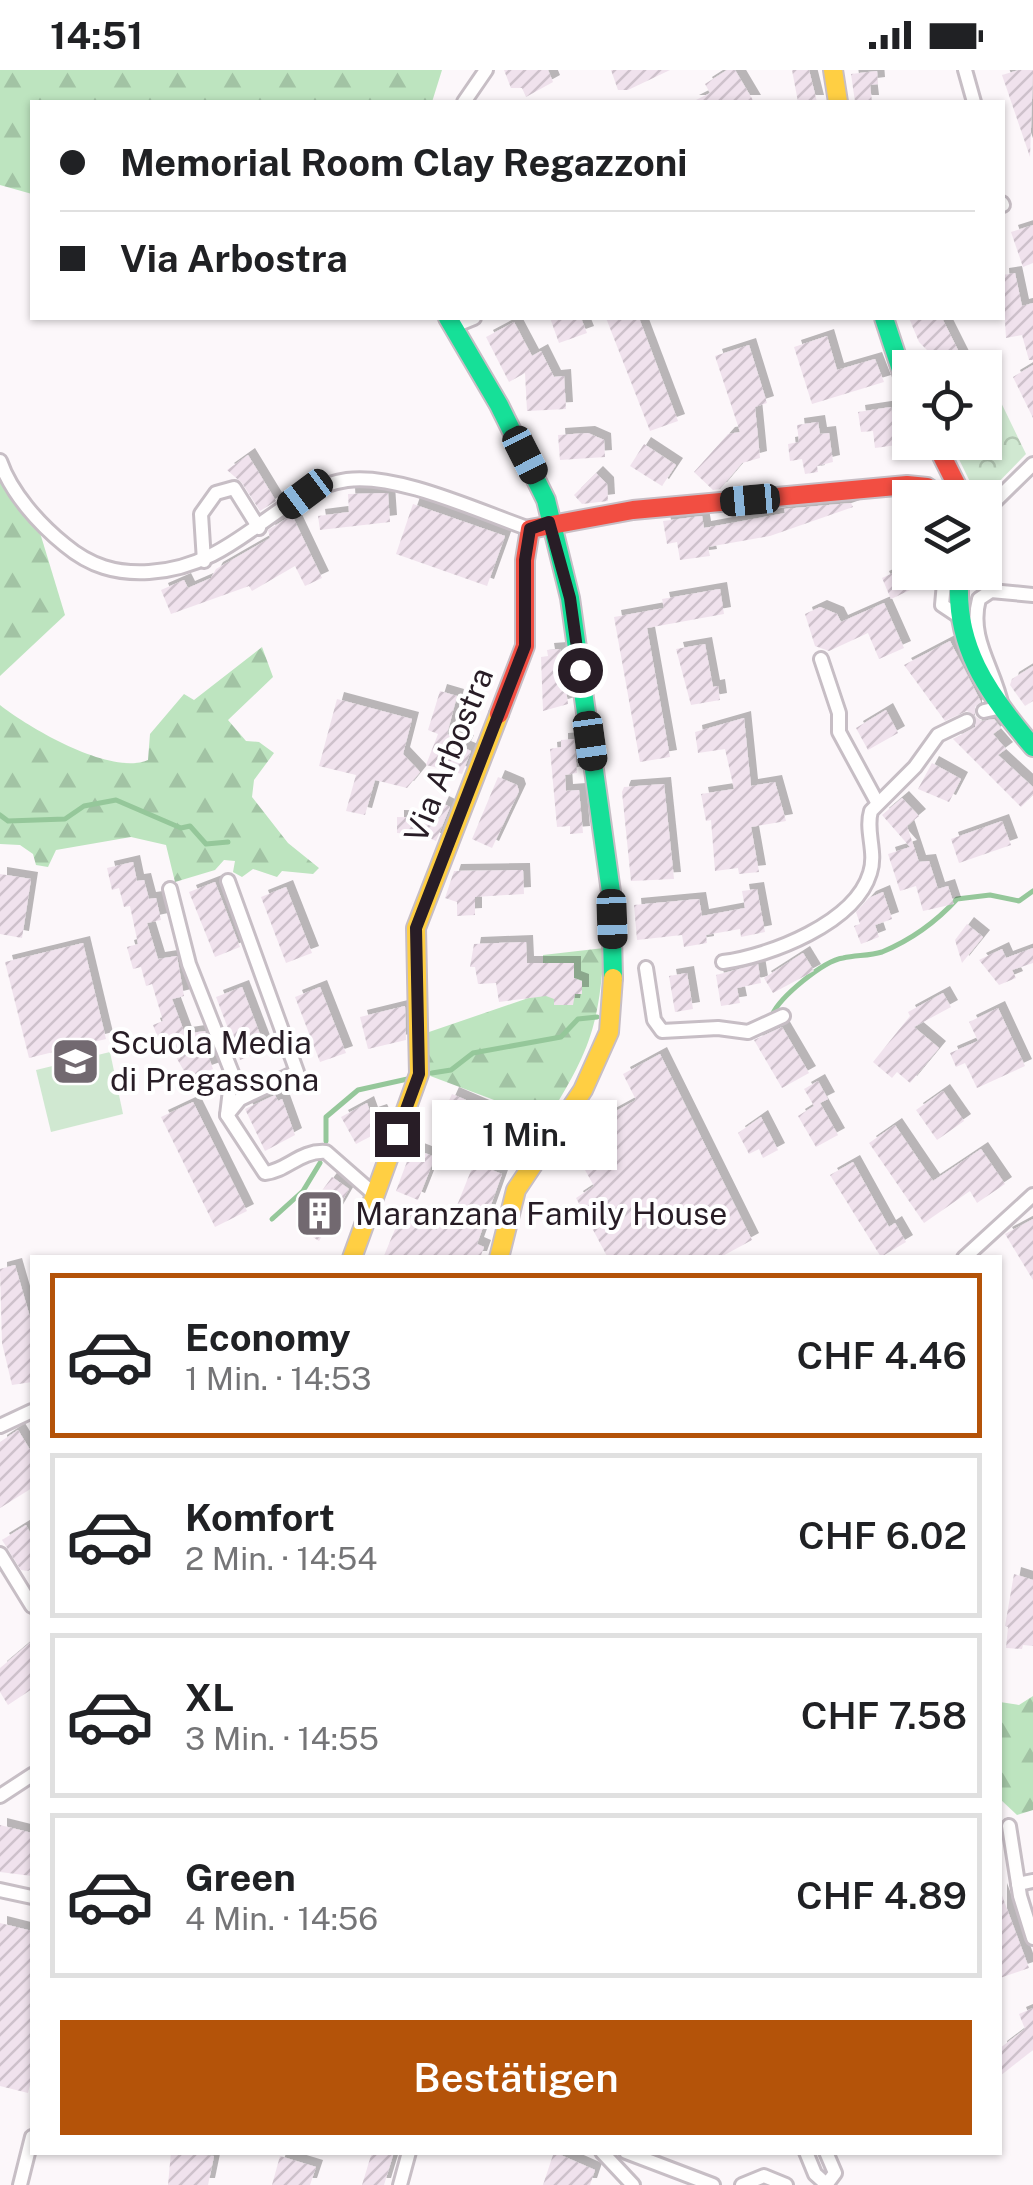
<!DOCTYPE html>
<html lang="de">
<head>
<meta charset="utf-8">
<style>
  :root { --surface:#fff; --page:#f2f2f2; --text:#202124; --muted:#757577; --line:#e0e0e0; --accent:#b45309 }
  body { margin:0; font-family:"Public Sans",sans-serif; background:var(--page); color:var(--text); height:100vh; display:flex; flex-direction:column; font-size:38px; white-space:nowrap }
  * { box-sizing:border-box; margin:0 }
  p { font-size:32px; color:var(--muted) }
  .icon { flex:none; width:55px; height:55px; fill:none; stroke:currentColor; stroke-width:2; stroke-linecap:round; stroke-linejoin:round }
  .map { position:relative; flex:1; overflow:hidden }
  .details { position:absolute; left:30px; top:1185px; width:972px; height:900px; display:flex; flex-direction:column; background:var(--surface); border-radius:0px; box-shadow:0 2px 8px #0004 }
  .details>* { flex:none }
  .top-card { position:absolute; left:30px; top:30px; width:975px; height:220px; border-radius:0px; box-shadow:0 2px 8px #0004; display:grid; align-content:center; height:220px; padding:0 30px; background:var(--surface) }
  .fabs { position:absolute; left:892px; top:280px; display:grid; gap:20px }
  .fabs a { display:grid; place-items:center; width:110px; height:110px; border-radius:0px; background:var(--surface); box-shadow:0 2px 8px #0004; font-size:50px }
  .end { position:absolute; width:45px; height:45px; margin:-22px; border:12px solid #281d26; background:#fff; box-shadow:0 0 0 5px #fff }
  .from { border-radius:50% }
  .bubble { position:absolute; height:70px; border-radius:0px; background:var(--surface); box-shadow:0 2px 8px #0004; font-size:32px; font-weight:600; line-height:70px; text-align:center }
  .car { position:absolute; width:30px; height:60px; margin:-30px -15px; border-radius:12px; box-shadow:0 0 8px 2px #0007; background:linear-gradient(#222 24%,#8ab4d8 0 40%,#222 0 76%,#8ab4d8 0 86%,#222 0) }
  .top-card b { display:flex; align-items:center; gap:35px; height:95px; font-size:38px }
  .top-card b+b { border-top:2px solid var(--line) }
  .top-card i { width:25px; height:25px; background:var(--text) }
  ul { padding:18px 0 0; list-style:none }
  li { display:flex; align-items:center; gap:30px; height:165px; margin:0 20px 15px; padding:0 10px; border:5px solid var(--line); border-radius:0px }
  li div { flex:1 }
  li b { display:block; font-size:38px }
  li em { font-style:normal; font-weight:600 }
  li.selected { border-color:var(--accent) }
  li>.icon { width:90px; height:90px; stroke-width:1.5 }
  .cta { display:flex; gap:20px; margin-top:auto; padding:20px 30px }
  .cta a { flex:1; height:115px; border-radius:0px; background:var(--accent); color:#fff; font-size:40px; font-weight:600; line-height:115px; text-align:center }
  .status { display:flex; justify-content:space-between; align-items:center; height:70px; padding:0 50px; background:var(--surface); direction:ltr }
  .status svg { height:28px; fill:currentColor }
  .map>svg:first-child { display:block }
  .forest { fill:url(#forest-firs) }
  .park { fill:url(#park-crowns) }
  .pitch { fill:#d0e8d1 }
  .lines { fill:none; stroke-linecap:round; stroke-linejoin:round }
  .stream { stroke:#95c79a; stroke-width:5 }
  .building { fill:url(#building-hatch); filter:url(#shadow) }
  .street-casing { stroke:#c7bec5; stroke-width:18 }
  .fast-casing { stroke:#c7bec5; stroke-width:22 }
  .slow-casing { stroke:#c7bec5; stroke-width:22 }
  .jam-casing { stroke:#c7bec5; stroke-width:22 }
  .street { stroke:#fffefe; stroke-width:12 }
  .fast { stroke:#16e098; stroke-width:18 }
  .slow { stroke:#ffcf43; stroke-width:18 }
  .jam { stroke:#f24e42; stroke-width:18 }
  .route { stroke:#281d26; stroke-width:12 }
  .labels { text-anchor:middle; stroke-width:8; stroke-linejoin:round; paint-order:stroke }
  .street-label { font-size:32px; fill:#281d26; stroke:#fff }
  .poi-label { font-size:32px; fill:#281d26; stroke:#fff; text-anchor:start }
</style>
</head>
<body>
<div class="status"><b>14:51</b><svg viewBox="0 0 49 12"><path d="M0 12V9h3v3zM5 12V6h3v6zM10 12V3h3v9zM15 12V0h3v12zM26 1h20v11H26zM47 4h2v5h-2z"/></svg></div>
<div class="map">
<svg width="1033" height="2115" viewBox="0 0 1033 2115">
  <defs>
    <pattern id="forest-firs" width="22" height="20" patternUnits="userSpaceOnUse" patternTransform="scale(2.5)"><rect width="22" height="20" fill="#bde4bf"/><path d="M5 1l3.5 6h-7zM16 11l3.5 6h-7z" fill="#a2c3a4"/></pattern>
    <pattern id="park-crowns" width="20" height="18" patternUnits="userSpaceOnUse" patternTransform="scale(2.5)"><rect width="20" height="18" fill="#d0e8d1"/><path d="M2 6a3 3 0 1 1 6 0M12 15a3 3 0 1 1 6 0" fill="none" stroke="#b3c7b3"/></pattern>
    <pattern id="building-hatch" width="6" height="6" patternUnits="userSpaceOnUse" patternTransform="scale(2.5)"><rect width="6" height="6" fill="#f0e2ed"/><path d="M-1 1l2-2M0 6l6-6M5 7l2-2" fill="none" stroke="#cec1cb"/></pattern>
    <filter id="shadow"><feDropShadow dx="7" dy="-7" stdDeviation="0" flood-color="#0004"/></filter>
  </defs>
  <rect width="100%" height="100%" fill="#fcf7fa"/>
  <g class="forest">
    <path d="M0,0H442L432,32H32V124L0,115Z"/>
    <path d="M0,391L34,443L65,545L0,606Z"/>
    <path d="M262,577L273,607L228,650L246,671L259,672L274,683L254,710L252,727L288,773L319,798L313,804L282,801L277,807L253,799L242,807L233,802L235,791L224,790L215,800L175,812L166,775L131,767L56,780L48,797L36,795L33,784L20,775L0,774V635C29,658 111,706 148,690L150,664L184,624L194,630Z"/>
    <path d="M604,878C599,958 589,982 547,1050L425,1004L429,962L543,923V885Z"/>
    <path d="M1033,1626V1740L1017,1745L1000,1729V1632L1019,1635Z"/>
  </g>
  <path class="park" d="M993,316L1026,384L987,424L977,426L952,375L985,372V317Z"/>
  <path class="pitch" d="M110,982L123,1044L51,1062L36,1000Z"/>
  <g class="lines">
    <g class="stream">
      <path d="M0,745L8,751L65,749L84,736L116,730L181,758L190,756L206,774L228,772"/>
      <path d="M772,945C780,927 823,891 843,888C856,885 869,886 882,882C911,870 936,852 957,829L990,825L1019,831L1033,821"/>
      <path d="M432,1003L451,1000L473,983L561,967L578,949L597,947"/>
      <path d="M326,1071V1047L358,1020L412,1008"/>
      <path d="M272,1149L303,1121L320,1093"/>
    </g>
  </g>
  <g class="building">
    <path d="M504,0H548L553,12L526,27L522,18H511Z"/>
    <path d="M611,0H670L628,20H618Z"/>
    <path d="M727,0H735L754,32H692L710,23L705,14Z"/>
    <path d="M792,0H809L817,32H798Z"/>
    <path d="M1019,0H1033L1030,87L1002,5Z"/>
    <path d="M877,1L878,14L870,15L872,32H855L851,4Z"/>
    <path d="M1033,155V193L1023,197L1011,162Z"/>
    <path d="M1015,203L1022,236L1033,233V290H1029L1022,265L1006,268L1002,205Z"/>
    <path d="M550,248H581L587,263L559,273Z"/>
    <path d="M606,248H639L678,351L650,361Z"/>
    <path d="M909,248H942L967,298H945L919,272Z"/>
    <path d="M514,252L532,286L541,281L554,307L564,306L566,339L527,341L525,303L509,312L486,267Z"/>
    <path d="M827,266L837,300L875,289L884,312L812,334L794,277Z"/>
    <path d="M749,275L767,333L755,337L760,388L742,393L720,419L713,420L694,402L728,364L740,362L715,286Z"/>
    <path d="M1033,295V348L1013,307Z"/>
    <path d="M891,337L897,375L875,378L873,361L861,362L858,342Z"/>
    <path d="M818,352L820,364L829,363L833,392L817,396L818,402L805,404L802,389L790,391L788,374L799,372L797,355Z"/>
    <path d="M588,363L604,370L605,387L560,390L558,365Z"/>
    <path d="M644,374L676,395L662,416L630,396Z"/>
    <path d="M248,385L276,431L260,441L242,413L227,400Z"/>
    <path d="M596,403L607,414L608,431L582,434L574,425Z"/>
    <path d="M388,423L390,452L320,460L318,446L349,442L348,424Z"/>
    <path d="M851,433L853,437L770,466L708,477L710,486L680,490L677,472L667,474L663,451L702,446L704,458L785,443L784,439Z"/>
    <path d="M413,434L505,466L487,516L396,484Z"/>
    <path d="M292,445L322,508L305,516L295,496L252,521L249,516L171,544L161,520L184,510L188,518L211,508L216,499L270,468L268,460Z"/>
    <path d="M910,495V502H916L921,515L891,529L882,508Z"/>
    <path d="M720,519L724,544L647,558L670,687L640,692L614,547L664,538L662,529Z"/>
    <path d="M884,533L904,578L879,589L868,563L829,581L815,576L805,544L820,537L837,544L841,552Z"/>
    <path d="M950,571L981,632L975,637V646L967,641L945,651L904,595Z"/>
    <path d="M705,574L713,617L718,616L720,630L691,635L676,579Z"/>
    <path d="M560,579L568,634L543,641L541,587L548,586L547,580Z"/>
    <path d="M1033,596V631L1025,636L1010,615L1012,609Z"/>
    <path d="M440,621L457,626L447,664L467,672L464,678L471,681L462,704L426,695L438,664L428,660Z"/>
    <path d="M337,629L412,649L403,684L420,702L407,718L375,710L365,745L346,741L356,705L319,696Z"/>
    <path d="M886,640L898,663L868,680L856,658Z"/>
    <path d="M975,646L982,651L994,649L1001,658L993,664L1006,679L998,685L1033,717V725L1021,737L953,669L975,657Z"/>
    <path d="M744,648L751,716L775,712L786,751L751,757L759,802L739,804L738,798L715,801L711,750L706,751L701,724L734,719L725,679L698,683L695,662Z"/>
    <path d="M574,669L577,703L565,705L566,721L579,720L583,763L570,764V756L557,757L550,679L561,677V670Z"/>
    <path d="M932,693L961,709L949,732L918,719Z"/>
    <path d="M498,707L517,715L519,721L492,778L472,769Z"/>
    <path d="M664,714L674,809L631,811L622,722L624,717Z"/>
    <path d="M902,728L919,746L907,756L919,792L929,791L938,819L948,816L954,834L923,841L916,816L900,821L888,784L910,777L882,745Z"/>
    <path d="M442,733L450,737L436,771L420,764L397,763V747L435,748Z"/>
    <path d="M1002,751L1011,775L959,793L951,769Z"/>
    <path d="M133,792L137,811L144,810L149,829L156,828L161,850L147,853L158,889L177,886L184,926L172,929L185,964L205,961L210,975L205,977L213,999L188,1008L168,973L161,976L153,955L163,951L152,914L146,916L141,897L133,899L127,877L138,874L130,836L124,837L119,818L112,820L107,798Z"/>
    <path d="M523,800L524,824L475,827V845L457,846V832L445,828L454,801Z"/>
    <path d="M0,804L31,809L22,868L0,864Z"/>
    <path d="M215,812L240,877L215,887L189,822Z"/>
    <path d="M286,817L312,883L286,893L261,827Z"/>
    <path d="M757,819L765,862L741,867L740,859L706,865L707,873L684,877L682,865L637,870L634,835L699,829L702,846L745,838L742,821Z"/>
    <path d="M883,822L892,849L875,855L879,867L861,874L854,856L860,854L856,842L869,828Z"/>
    <path d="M967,854L983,867L962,893L955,870Z"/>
    <path d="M526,872L527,893H574V908L582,911V924H575L573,935H554V929L546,926L499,932L496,913L478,914L475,897H470L474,874Z"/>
    <path d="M83,873L106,969L29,988L5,892Z"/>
    <path d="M1033,878V893L1012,900L1016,908L999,915L979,890L1002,879L1006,888Z"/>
    <path d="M803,883L814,901L773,923L764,908Z"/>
    <path d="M758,894L761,913L737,918L740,933L721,936L716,905Z"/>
    <path d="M687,903L693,939L675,942L669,906Z"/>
    <path d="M242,917L266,980L240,990L216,927Z"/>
    <path d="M320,917L346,983L320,992L295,927Z"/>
    <path d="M943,923L951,937L914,957L939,978L910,1013L897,1002L892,1008L873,992L910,946L908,942Z"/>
    <path d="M405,936L406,970L368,979L360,947Z"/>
    <path d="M998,938L1025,996L977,1018L965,993L956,997L950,983L978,971L969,952Z"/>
    <path d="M782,957L809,1003L782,1018L754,970Z"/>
    <path d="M660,984L752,1170L719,1188H608L576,1128L594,1116L585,1100L610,1087L594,1053L636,1030L623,1004Z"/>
    <path d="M818,1011L828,1029L820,1033L838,1065L816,1077L798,1046L814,1036L804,1019Z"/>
    <path d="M943,1021L964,1051L937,1070L916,1040Z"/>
    <path d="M452,1024L522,1054L511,1082L496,1076L502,1062L471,1048L466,1059L454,1054L447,1035Z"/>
    <path d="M275,1025L278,1031L282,1029L295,1065L265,1081L245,1039Z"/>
    <path d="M193,1032L247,1141L215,1157L161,1047Z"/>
    <path d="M367,1033L371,1044L380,1041L385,1051L380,1054L383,1060L356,1074L341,1047Z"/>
    <path d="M761,1047L778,1080L763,1088L759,1079L749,1084L738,1063Z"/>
    <path d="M895,1055L933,1111L981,1079L1005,1114L977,1133L970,1121L924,1153L869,1073Z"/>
    <path d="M412,1078L435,1087L418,1130L396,1121Z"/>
    <path d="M853,1092L889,1157L895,1153L906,1172L881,1187L830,1105Z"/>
    <path d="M474,1093L502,1104L477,1174L484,1177L480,1188H383L401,1145L437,1160L439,1154L448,1158Z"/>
    <path d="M332,1107L349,1119L319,1171L296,1156Z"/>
    <path d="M1033,1149V1210L1005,1164Z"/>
    <path d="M15,1195L32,1254V1312L12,1315L2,1273L0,1199Z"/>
    <path d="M18,1360L32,1383V1418L0,1438V1372Z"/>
    <path d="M26,1455L32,1466V1498L28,1501L21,1500L2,1470Z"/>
    <path d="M1014,1504L1033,1510V1576L1023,1575L1022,1579L1006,1578L1008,1557L1005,1556Z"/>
    <path d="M32,1571V1619L8,1635L0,1622V1598Z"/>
    <path d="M0,1755L32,1763V1806L0,1802Z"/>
    <path d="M1000,1820L1029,1898L1000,1908Z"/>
    <path d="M0,1853L32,1861V2007L28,2023L0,2016Z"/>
    <path d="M1033,1938V1980L1000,2006V1978L1025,1959L1019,1944Z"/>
    <path d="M171,2082L214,2086L208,2115H168Z"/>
    <path d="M372,2082H394L384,2115H362Z"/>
    <path d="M554,2082L595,2100L590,2115H543Z"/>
    <path d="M280,2086L316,2097L310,2115H272Z"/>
  </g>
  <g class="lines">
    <defs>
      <g id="street">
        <path d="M965,0L974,32"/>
        <path d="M464,32L486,0"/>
        <path d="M1002,133L1003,135"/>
        <path d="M452,257L474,248"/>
        <path d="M0,391C11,423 39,454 65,475C90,496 116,504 149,502C238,497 276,420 347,410C398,403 480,442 530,459"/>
        <path d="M985,441L1033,394"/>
        <path d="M204,491L201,444L216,423L234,418L259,458"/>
        <path d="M945,502L942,535L957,545"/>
        <path d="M821,589L839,643V662L877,732"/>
        <path d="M984,641L1002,637C995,599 968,569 979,529L991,521L1033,525"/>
        <path d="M170,819L189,894L232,1003L227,1045L265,1103C287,1101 300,1080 326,1082L374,1124"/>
        <path d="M723,892C770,886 855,853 870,803C877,782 865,761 871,741L915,697L938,665L967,651"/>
        <path d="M646,898L654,950L662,961L718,958L748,962L783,946"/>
        <path d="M227,1045L240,1029L297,1002L228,811"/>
        <path d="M964,1188L1033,1125"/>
        <path d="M0,1356L32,1341"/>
        <path d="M0,1484L32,1536"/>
        <path d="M0,1726L32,1705"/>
        <path d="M1009,1756L1020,1826L1033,1868"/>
        <path d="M1018,1814L1033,1811"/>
        <path d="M0,1820L32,1827"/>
        <path d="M602,2082L633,2115"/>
        <path d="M626,2082L713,2115"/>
        <path d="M806,2082L815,2104L826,2114"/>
        <path d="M20,2115L32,2067"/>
        <path d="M400,2115L409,2082"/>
        <path d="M742,2115L764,2106L786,2115"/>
        <path d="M826,2115L835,2103L826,2082"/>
      </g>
      <g id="fast">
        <path d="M448,248L499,335L546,430L570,528L611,822L613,908"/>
        <path d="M884,248L910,327"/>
        <path d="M960,502C952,574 988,624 1033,677"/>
      </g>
      <g id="slow">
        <path d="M833,0L838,32"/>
        <path d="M352,1188L419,1004L416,858L499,644"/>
        <path d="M499,1188L516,1120L583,1020L609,962L613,908"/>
      </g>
      <g id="jam">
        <path d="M935,372L963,428"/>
        <path d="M499,644L525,576V490L530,459L633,440L907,415L927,417L943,428"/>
      </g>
    </defs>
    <use href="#street" class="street-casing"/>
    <use href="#fast" class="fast-casing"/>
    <use href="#slow" class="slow-casing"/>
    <use href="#jam" class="jam-casing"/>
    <use href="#street" class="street"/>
    <use href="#fast" class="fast"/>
    <use href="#slow" class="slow"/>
    <use href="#jam" class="jam"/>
  </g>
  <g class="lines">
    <path class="route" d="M397,1064L419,1004L416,858L525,576V490L530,459L549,452L570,528L580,600"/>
  </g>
  <defs>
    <symbol id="school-square" viewBox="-11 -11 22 22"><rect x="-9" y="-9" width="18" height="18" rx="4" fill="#726970" stroke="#fff"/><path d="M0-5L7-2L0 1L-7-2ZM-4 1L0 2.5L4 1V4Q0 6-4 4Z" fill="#fff"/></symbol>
    <symbol id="building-square" viewBox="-11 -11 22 22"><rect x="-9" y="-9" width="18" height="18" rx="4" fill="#726970" stroke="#fff"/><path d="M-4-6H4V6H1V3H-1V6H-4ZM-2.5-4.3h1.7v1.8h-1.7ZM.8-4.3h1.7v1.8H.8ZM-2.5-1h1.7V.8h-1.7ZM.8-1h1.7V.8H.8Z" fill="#fff"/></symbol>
  </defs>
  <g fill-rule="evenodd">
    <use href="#school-square" x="48" y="964" width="55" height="55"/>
    <use href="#building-square" x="292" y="1116" width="55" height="55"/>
  </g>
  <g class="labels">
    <g class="street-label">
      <text transform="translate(449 685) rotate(-68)" y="11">Via Arbostra</text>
    </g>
    <g class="poi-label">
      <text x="110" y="984">Scuola Media<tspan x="110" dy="37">di Pregassona</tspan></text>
      <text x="355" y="1155">Maranzana Family House</text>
    </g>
  </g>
</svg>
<div class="fabs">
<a><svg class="icon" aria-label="locate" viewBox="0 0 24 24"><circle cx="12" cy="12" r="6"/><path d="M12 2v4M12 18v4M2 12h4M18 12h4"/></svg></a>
<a><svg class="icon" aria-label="layers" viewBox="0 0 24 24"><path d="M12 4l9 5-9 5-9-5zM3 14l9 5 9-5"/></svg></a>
</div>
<i class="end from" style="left:580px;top:600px"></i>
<i class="end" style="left:397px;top:1064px"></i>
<div class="bubble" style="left:432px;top:1030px;width:185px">1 Min.</div>
<i class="car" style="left:525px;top:385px;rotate:153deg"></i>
<i class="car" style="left:305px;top:424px;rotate:233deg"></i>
<i class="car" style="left:750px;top:430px;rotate:265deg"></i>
<i class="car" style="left:590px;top:671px;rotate:172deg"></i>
<i class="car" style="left:612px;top:849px;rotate:178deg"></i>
<div class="top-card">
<b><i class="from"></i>Memorial Room Clay Regazzoni</b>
<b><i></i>Via Arbostra</b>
</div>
<section class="details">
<ul>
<li class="selected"><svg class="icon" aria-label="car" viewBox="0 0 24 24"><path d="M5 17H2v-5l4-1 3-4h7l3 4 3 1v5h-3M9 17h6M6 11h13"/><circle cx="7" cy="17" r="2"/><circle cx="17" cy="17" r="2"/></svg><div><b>Economy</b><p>1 Min. · 14:53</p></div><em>CHF 4.46</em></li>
<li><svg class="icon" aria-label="car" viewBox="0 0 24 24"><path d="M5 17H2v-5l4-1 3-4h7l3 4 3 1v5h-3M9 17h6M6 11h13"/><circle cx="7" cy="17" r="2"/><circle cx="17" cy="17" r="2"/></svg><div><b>Komfort</b><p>2 Min. · 14:54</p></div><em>CHF 6.02</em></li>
<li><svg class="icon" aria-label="car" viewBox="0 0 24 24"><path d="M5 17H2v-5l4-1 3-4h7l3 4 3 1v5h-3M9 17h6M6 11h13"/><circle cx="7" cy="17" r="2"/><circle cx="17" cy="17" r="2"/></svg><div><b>XL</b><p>3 Min. · 14:55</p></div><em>CHF 7.58</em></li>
<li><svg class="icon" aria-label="car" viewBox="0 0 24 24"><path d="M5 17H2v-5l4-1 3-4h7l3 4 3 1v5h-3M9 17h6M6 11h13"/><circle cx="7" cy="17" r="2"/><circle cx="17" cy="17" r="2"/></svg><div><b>Green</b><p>4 Min. · 14:56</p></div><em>CHF 4.89</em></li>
</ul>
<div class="cta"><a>Bestätigen</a></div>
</section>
</div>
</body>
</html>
